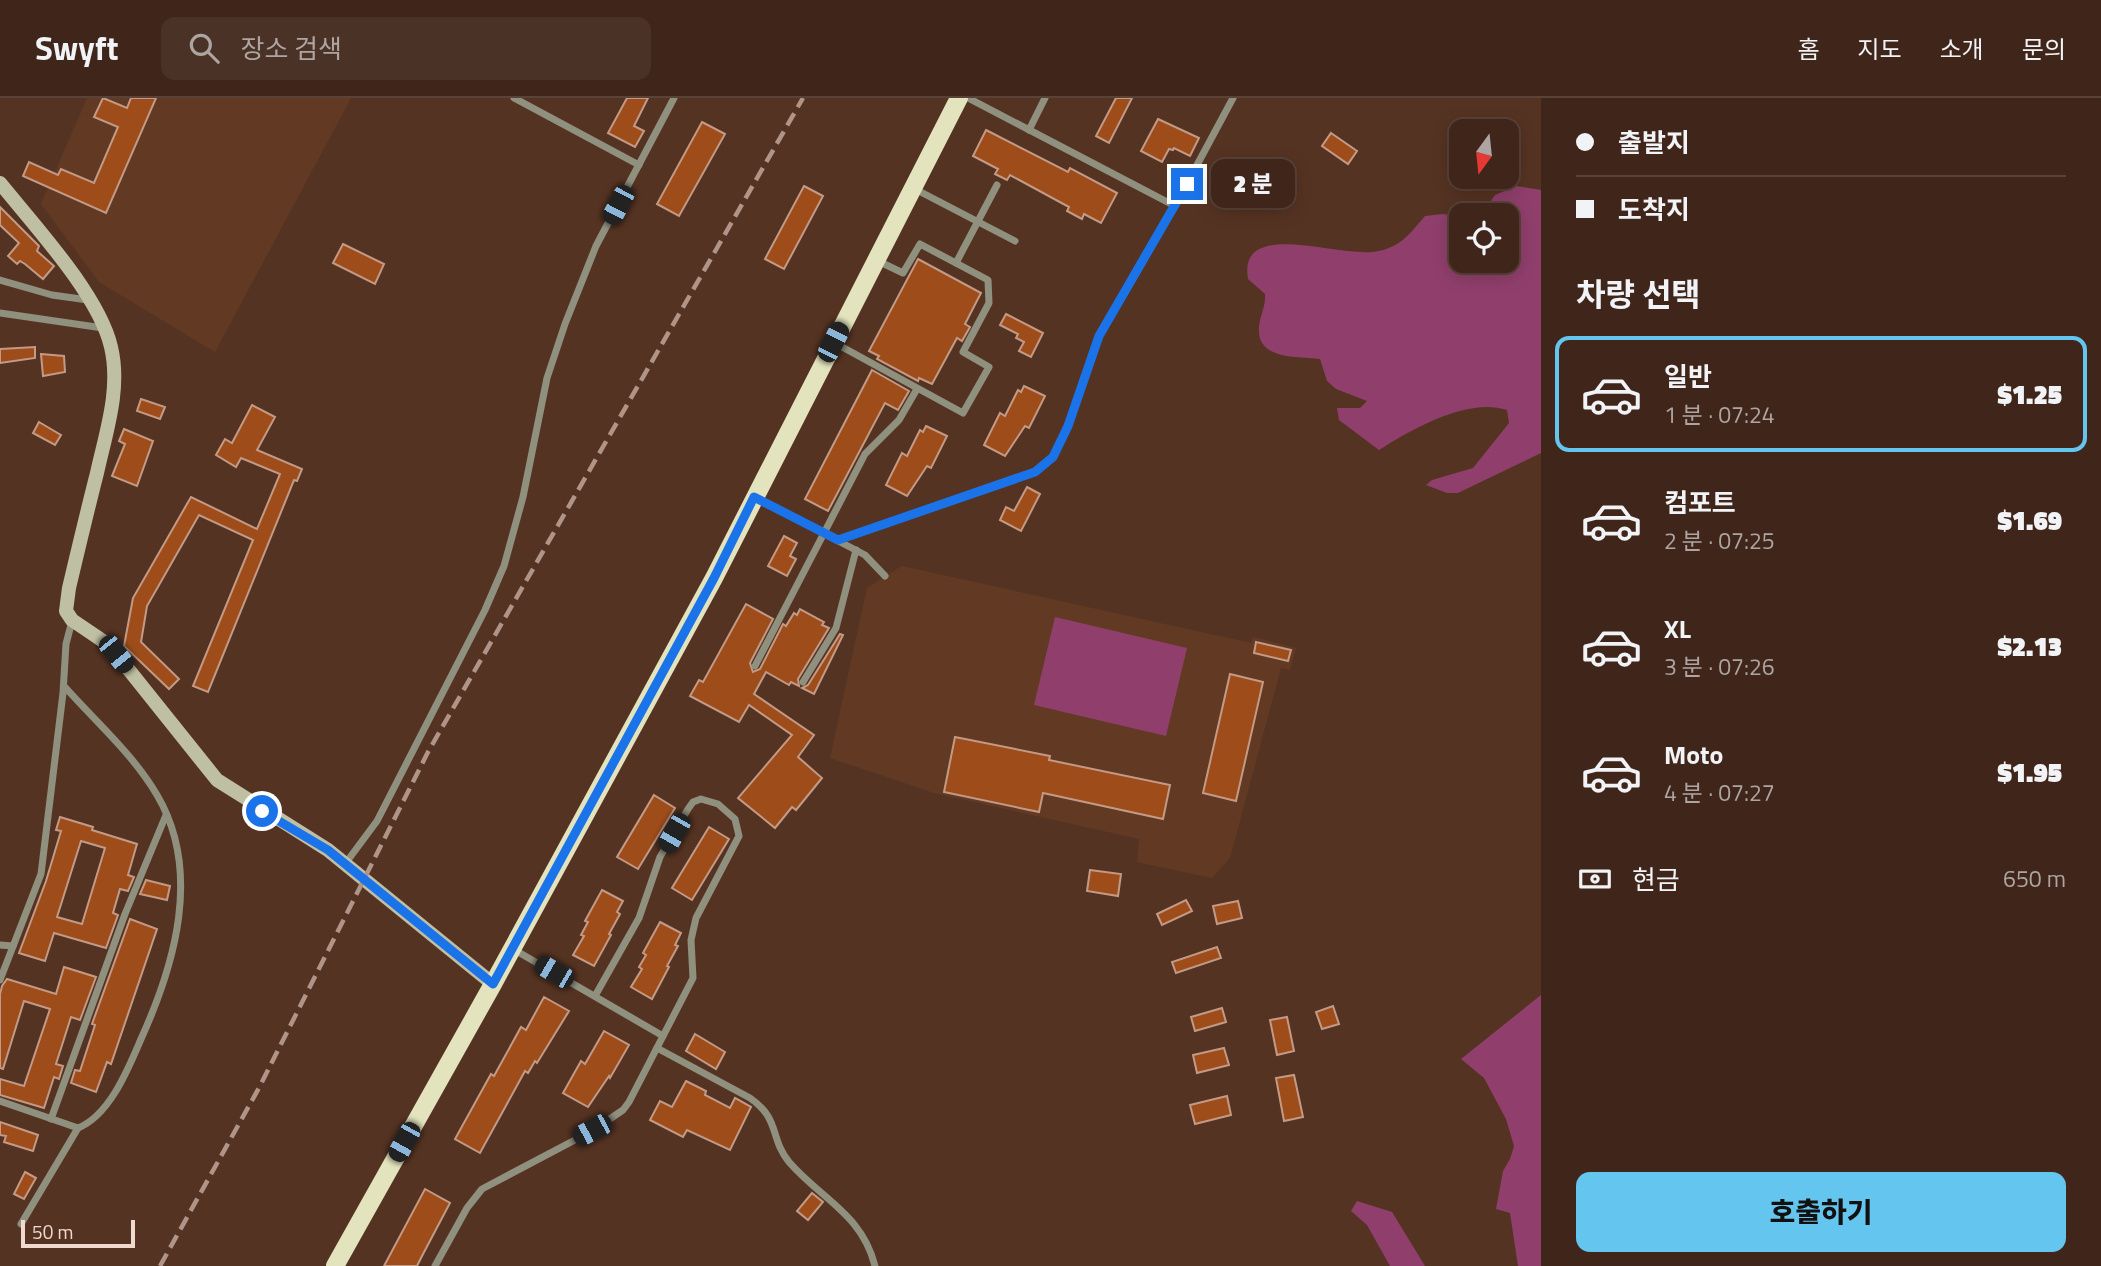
<!DOCTYPE html>
<html lang="ko">
<head>
<meta charset="utf-8">
<style>
  :root { --surface:#40261a; --page:#4b3227; --text:#f1f3f6; --muted:#aea5a2; --line:#594339; --accent:#64c5ee }
  body { margin:0; font-family:"Titillium Web","Noto Sans KR",sans-serif; background:var(--page); color:var(--text); height:100vh; display:flex; flex-direction:column; font-size:26px; white-space:nowrap }
  * { box-sizing:border-box; margin:0 }
  p { font-size:23px; color:var(--muted) }
  .icon { flex:none; width:38px; height:38px; fill:none; stroke:currentColor; stroke-width:2; stroke-linecap:round; stroke-linejoin:round }
  .map { position:relative; flex:1; overflow:hidden }
  .side { display:flex; flex-direction:column; background:var(--surface); width:560px }
  .side>* { flex:none }
  .guide { display:grid; align-content:center; height:154px; padding:0 35px; background:var(--surface) }
  .needle { width:46px; rotate:195deg }
  .controls { position:absolute; left:1449px; top:21px; display:grid; gap:14px }
  .controls a { display:grid; place-items:center; width:70px; height:70px; border-radius:14px; background:var(--surface); box-shadow:0 4px 18px #0003,0 0 0 2px var(--line); font-size:35px }
  .scale { position:absolute; left:21px; bottom:18px; width:114px; box-sizing:border-box; padding-left:7px; border:4px solid #f0dad0; border-top:0; font-size:19px; line-height:24px; white-space:nowrap; color:#f0dad0; -webkit-text-stroke:5px #532; paint-order:stroke }
  .end { position:absolute; width:32px; height:32px; margin:-16px; border:9px solid #1a73e8; background:#fff; box-shadow:0 0 0 4px #fff }
  .from { border-radius:50% }
  .bubble { position:absolute; height:49px; border-radius:14px; background:var(--surface); box-shadow:0 4px 18px #0003,0 0 0 2px var(--line); font-size:23px; font-weight:800; line-height:49px; text-align:center }
  .car { position:absolute; width:21px; height:42px; margin:-21px -10px; border-radius:9px; box-shadow:0 0 5px 2px #0007; background:linear-gradient(#222 24%,#8ab4d8 0 40%,#222 0 76%,#8ab4d8 0 86%,#222 0) }
  .guide b { display:flex; align-items:center; gap:24px; height:66px; font-size:26px }
  .guide b+b { border-top:2px solid var(--line) }
  .guide i { width:18px; height:18px; background:var(--text) }
  ul { padding:0; list-style:none }
  li { display:flex; align-items:center; gap:21px; height:116px; margin:0 14px 10px; padding:0 21px; border:4px solid transparent; border-radius:14px }
  li div { flex:1 }
  li b { display:block; font-size:26px }
  li em { font-style:normal; font-weight:800 }
  li.current { border-color:var(--accent) }
  li>.icon { width:63px; height:63px; stroke-width:1.5 }
  h2 { padding:0 35px; font-size:32px; line-height:84px }
  .pay { display:flex; align-items:center; gap:18px; height:77px; padding:0 35px; font-size:26px }
  .pay p { margin-inline-start:auto }
  .cta { display:flex; gap:14px; margin-top:auto; padding:14px 35px }
  .cta a { flex:1; height:80px; border-radius:14px; background:var(--accent); color:#111; font-size:28px; font-weight:800; line-height:80px; text-align:center }
  header { display:flex; align-items:center; gap:42px; box-sizing:border-box; height:98px; padding:0 35px; background:var(--surface); border-bottom:2px solid var(--line) }
  header strong { font-size:33px }
  nav { display:flex; gap:38px; margin-inline-start:auto; font-size:24px }
  .search { width:490px; height:63px; background:var(--page); display:flex; align-items:center; gap:18px; box-sizing:border-box; padding:0 24px; border-radius:14px; color:var(--muted); font-size:26px }
  main { display:flex; flex:1; min-height:0 }
  .map>svg:first-child { display:block }
  .built { fill:#623a24 }
  .green { fill:#903f6c }
  .building { fill:#9d4c1a; stroke:#c39a86; stroke-width:2; fill-rule:evenodd }
  .lines { fill:none; stroke-linecap:round; stroke-linejoin:round }
  .street { stroke:#90907f; stroke-width:7 }
  .secondary { stroke:#bfbfa3; stroke-width:14 }
  .primary { stroke:#e3e3be; stroke-width:18 }
  .rail { stroke:#af9487; stroke-width:4.5; stroke-dasharray:14 7; stroke-linecap:butt }
  .route { stroke:#1a73e8; stroke-width:9 }
</style>
</head>
<body>
<header>
<strong>Swyft</strong>
<div class="search"><svg class="icon" aria-label="search" viewBox="0 0 24 24"><circle cx="10" cy="10" r="6"/><path d="M15 15l6 6"/></svg>장소 검색</div>
<nav><a>홈</a><a>지도</a><a>소개</a><a>문의</a></nav>
</header>
<main>
<div class="map">
<svg width="1541" height="1168" viewBox="0 0 1541 1168">
  <rect width="100%" height="100%" fill="#532"/>
  <g class="built">
    <path d="M87,0H351L215,254L99,184L41,106Z"/>
    <path d="M902,468L1251,545L1253,539L1296,550L1290,572L1281,570L1230,760L1212,780L1137,764L1139,741L934,695L830,660L867,490Z"/>
  </g>
  <g class="green">
    <path d="M1516,88L1541,92V355L1458,395H1447L1426,387L1432,382L1473,370L1509,325L1507,312C1468,299 1412,331 1379,352L1339,322L1337,310H1360L1367,303L1336,291L1327,283L1320,261C1299,258 1256,263 1259,229C1260,217 1266,208 1265,196L1248,181C1237,118 1342,162 1379,153C1402,148 1410,135 1425,118L1443,116L1461,119V163H1507V117H1481L1495,97Z"/>
    <path d="M1055,519L1187,550L1166,638L1034,607Z"/>
    <path d="M1541,897V1168H1518L1510,1115L1496,1111L1503,1073L1510,1061L1514,1048L1506,1021L1484,980L1461,961Z"/>
    <path d="M1357,1103L1392,1114L1425,1168H1390L1367,1127L1351,1113Z"/>
  </g>
  <g class="building">
    <path d="M103,0L127,10L131,0H156L106,115L23,78L29,64L58,77L61,71L94,85L118,29L94,19Z"/>
    <path d="M627,0H648L634,28L644,33L635,49L608,35Z"/>
    <path d="M1116,0H1132L1109,45L1096,38Z"/>
    <path d="M1158,21L1199,40L1190,58L1174,50L1173,52L1169,51L1162,64L1141,53Z"/>
    <path d="M702,24L725,36L679,118L657,106Z"/>
    <path d="M986,32L1068,74L1070,70L1117,95L1101,125L1084,116L1082,121L1067,113L1069,109L1010,77L1007,82L995,76L998,71L973,58Z"/>
    <path d="M1331,35L1357,53L1348,66L1322,48Z"/>
    <path d="M804,88L823,98L784,171L765,161Z"/>
    <path d="M0,109L39,148L37,153L54,168L43,181L25,166L20,163L17,166L8,158L19,145L0,127Z"/>
    <path d="M343,146L384,166L375,186L333,165Z"/>
    <path d="M918,161L981,195L965,226L970,229L962,243L957,240L932,286L919,280L918,283L877,261L879,258L869,253Z"/>
    <path d="M1006,216L1043,235L1031,259L1019,253L1024,244L1016,240L1018,236L1000,227Z"/>
    <path d="M35,249V260L0,265V251Z"/>
    <path d="M41,256L64,258L65,274L43,278Z"/>
    <path d="M872,272L909,293L898,312L885,305L828,413L805,401Z"/>
    <path d="M1024,288L1045,298L1029,330L1025,328L1005,358L984,347L1000,315L1005,318L1018,292L1021,294Z"/>
    <path d="M141,301L165,309L160,321L137,313Z"/>
    <path d="M252,307L275,319L257,352L302,371L297,383L294,382L208,594L193,588L253,442L199,417L147,508L141,544L179,581L169,591L124,548L133,500L191,399L257,431L280,376L241,360L236,369L216,357L225,341L232,345Z"/>
    <path d="M39,324L61,337L55,347L33,335Z"/>
    <path d="M926,328L947,338L931,370L927,368L907,398L886,387L902,355L907,358L920,332L923,334Z"/>
    <path d="M124,331L153,343L137,388L112,378L125,346L119,343Z"/>
    <path d="M1027,389L1040,396L1021,433L1000,422L1006,409L1014,413Z"/>
    <path d="M784,438L797,445L790,458L796,461L787,478L768,468Z"/>
    <path d="M746,506L773,521L750,565L753,574L760,571L783,526L786,528L794,515L797,517L800,511L824,524L822,527L829,530L798,581L799,588L791,584L789,587L766,574L754,596L814,637L798,659L822,680L796,712L792,709L775,730L738,700L792,637L749,607L739,624L690,598L699,582L703,584Z"/>
    <path d="M840,536L843,537L814,596L802,590L808,587Z"/>
    <path d="M1256,544L1291,552L1288,563L1254,555Z"/>
    <path d="M1230,576L1263,584L1236,703L1203,695Z"/>
    <path d="M955,639L1050,658L1049,662L1170,687L1163,721L1043,695L1039,714L944,694Z"/>
    <path d="M654,697L675,710L638,771L617,759Z"/>
    <path d="M60,719L93,729L92,732L137,746L128,777L134,779L128,793L120,791L113,815L118,817L106,850L54,835L45,863L19,855L46,783L61,733L56,732ZM81,743L105,750L82,826L57,819Z"/>
    <path d="M709,729L729,741L692,802L672,790Z"/>
    <path d="M1090,772L1121,776L1118,798L1087,793Z"/>
    <path d="M146,782L170,788L167,802L140,796Z"/>
    <path d="M602,792L623,803L617,814L620,816L609,836L611,837L594,868L573,857L584,838L581,837L588,824L585,823Z"/>
    <path d="M1186,802L1192,813L1162,827L1157,816Z"/>
    <path d="M1238,803L1242,820L1217,826L1213,808Z"/>
    <path d="M130,821L157,831L111,966L107,964L96,994L71,985L75,972L80,973L95,927L92,926Z"/>
    <path d="M660,824L681,835L675,847L678,848L667,868L669,869L652,901L631,889L642,871L639,869L646,857L643,855Z"/>
    <path d="M1217,849L1221,860L1176,875L1172,864Z"/>
    <path d="M64,869L96,879L80,922L71,919L56,966L63,968L59,981L54,979L44,1010L0,997V981L24,988L50,911L24,903L3,971L0,970V896L2,888L7,881L56,896Z"/>
    <path d="M544,899L569,913L537,965L535,963L528,975L525,973L480,1055L455,1041L491,976L494,978L521,929L526,932Z"/>
    <path d="M1333,908L1339,926L1322,931L1316,914Z"/>
    <path d="M1222,910L1226,924L1195,933L1191,919Z"/>
    <path d="M1287,919L1294,953L1277,957L1270,922Z"/>
    <path d="M604,933L629,947L610,980L609,978L588,1009L563,995L581,963L585,966Z"/>
    <path d="M695,936L725,954L716,971L686,953Z"/>
    <path d="M1224,950L1229,967L1197,975L1193,957Z"/>
    <path d="M1294,977L1303,1019L1284,1023L1276,980Z"/>
    <path d="M686,983L706,993L705,997L730,1010L735,1000L751,1009L730,1052L687,1032L683,1039L650,1022L660,1003L672,1009Z"/>
    <path d="M1227,998L1231,1017L1195,1026L1190,1007Z"/>
    <path d="M0,1024L38,1037L33,1053L4,1044L6,1038L0,1037Z"/>
    <path d="M25,1074L36,1080L24,1101L14,1096Z"/>
    <path d="M425,1091L450,1105L422,1158L417,1168H384Z"/>
    <path d="M812,1095L823,1104L808,1122L797,1113Z"/>
  </g>
  <g class="lines">
    <g class="street">
      <path d="M514,0L639,67"/>
      <path d="M968,0L1175,108"/>
      <path d="M1029,32L1045,0"/>
      <path d="M913,90L1015,143"/>
      <path d="M956,165L997,87"/>
      <path d="M0,182L52,197L88,202"/>
      <path d="M0,215L103,230"/>
      <path d="M833,244L963,315L989,269L963,254L989,205L988,182L920,146L903,175L876,162"/>
      <path d="M755,399L865,457L885,478"/>
      <path d="M838,442L1035,374L1053,359L1068,328L1099,238L1175,108L1233,0"/>
      <path d="M755,568L865,356L899,322L917,291"/>
      <path d="M803,584L836,530L856,452"/>
      <path d="M345,766L377,723L485,512L504,468L523,399L547,280L565,226L596,148L674,0"/>
      <path d="M0,847L13,848"/>
      <path d="M513,851L663,938"/>
      <path d="M0,882L41,776L63,595L66,546L72,523"/>
      <path d="M657,950L750,1000C781,1022 769,1039 789,1064C821,1101 862,1116 875,1168"/>
      <path d="M0,1003L78,1030"/>
      <path d="M51,1021L125,816L166,717"/>
      <path d="M21,1126L78,1030C110,1017 128,971 141,941C175,866 202,773 157,697C133,656 95,623 64,588"/>
      <path d="M435,1168L467,1110L482,1091L592,1033L623,1012L629,1004L693,880L691,842L696,820L739,738L735,721L718,706L701,701L693,704L688,711L660,759L639,820L595,898"/>
    </g>
    <path class="secondary" d="M0,85C34,127 99,197 111,249C121,291 106,334 97,375C87,414 78,452 69,490L66,513L72,522L109,547L217,682L328,752L493,886"/>
    <path class="primary" d="M335,1168L493,886L714,480L959,0"/>
    <path class="rail" d="M160,1168L260,988L428,654L803,0"/>
  </g>
  <g class="lines">
    <path class="route" d="M262,713L328,752L493,886L714,480L754,399L838,442L1035,374L1053,359L1068,328L1099,238L1187,86"/>
  </g>
</svg>
<div class="controls">
<a><svg class="needle" viewBox="-14 -14 28 28"><path d="M0-13l5 13h-10z" fill="#e53935"/><path d="M0 13l5-13h-10z" fill="#aea5a2"/></svg></a>
<a><svg class="icon" aria-label="locate" viewBox="0 0 24 24"><circle cx="12" cy="12" r="6"/><path d="M12 2v4M12 18v4M2 12h4M18 12h4"/></svg></a>
</div>
<div class="scale">50 m</div>
<i class="end from" style="left:262px;top:713px"></i>
<i class="end" style="left:1187px;top:86px"></i>
<div class="bubble" style="left:1211px;top:61px;width:84px">2 분</div>
<i class="car" style="left:618px;top:107px;rotate:208deg"></i>
<i class="car" style="left:833px;top:244px;rotate:27deg"></i>
<i class="car" style="left:116px;top:556px;rotate:141deg"></i>
<i class="car" style="left:674px;top:735px;rotate:210deg"></i>
<i class="car" style="left:554px;top:874px;rotate:300deg"></i>
<i class="car" style="left:592px;top:1032px;rotate:242deg"></i>
<i class="car" style="left:404px;top:1044px;rotate:209deg"></i>
</div>
<section class="side">
<div class="guide">
<b><i class="from"></i>출발지</b>
<b><i></i>도착지</b>
</div>
<h2>차량 선택</h2>
<ul>
<li class="current"><svg class="icon" aria-label="car" viewBox="0 0 24 24"><path d="M5 17H2v-5l4-1 3-4h7l3 4 3 1v5h-3M9 17h6M6 11h13"/><circle cx="7" cy="17" r="2"/><circle cx="17" cy="17" r="2"/></svg><div><b>일반</b><p>1 분 · 07:24</p></div><em>$1.25</em></li>
<li><svg class="icon" aria-label="car" viewBox="0 0 24 24"><path d="M5 17H2v-5l4-1 3-4h7l3 4 3 1v5h-3M9 17h6M6 11h13"/><circle cx="7" cy="17" r="2"/><circle cx="17" cy="17" r="2"/></svg><div><b>컴포트</b><p>2 분 · 07:25</p></div><em>$1.69</em></li>
<li><svg class="icon" aria-label="car" viewBox="0 0 24 24"><path d="M5 17H2v-5l4-1 3-4h7l3 4 3 1v5h-3M9 17h6M6 11h13"/><circle cx="7" cy="17" r="2"/><circle cx="17" cy="17" r="2"/></svg><div><b>XL</b><p>3 분 · 07:26</p></div><em>$2.13</em></li>
<li><svg class="icon" aria-label="car" viewBox="0 0 24 24"><path d="M5 17H2v-5l4-1 3-4h7l3 4 3 1v5h-3M9 17h6M6 11h13"/><circle cx="7" cy="17" r="2"/><circle cx="17" cy="17" r="2"/></svg><div><b>Moto</b><p>4 분 · 07:27</p></div><em>$1.95</em></li>
</ul>
<div class="pay"><svg class="icon" aria-label="cash" viewBox="0 0 24 24"><path d="M3 7h18v10H3z"/><circle cx="12" cy="12" r="2"/></svg>현금<p>650 m</p></div>
<div class="cta"><a>호출하기</a></div>
</section>
</main>
</body>
</html>
